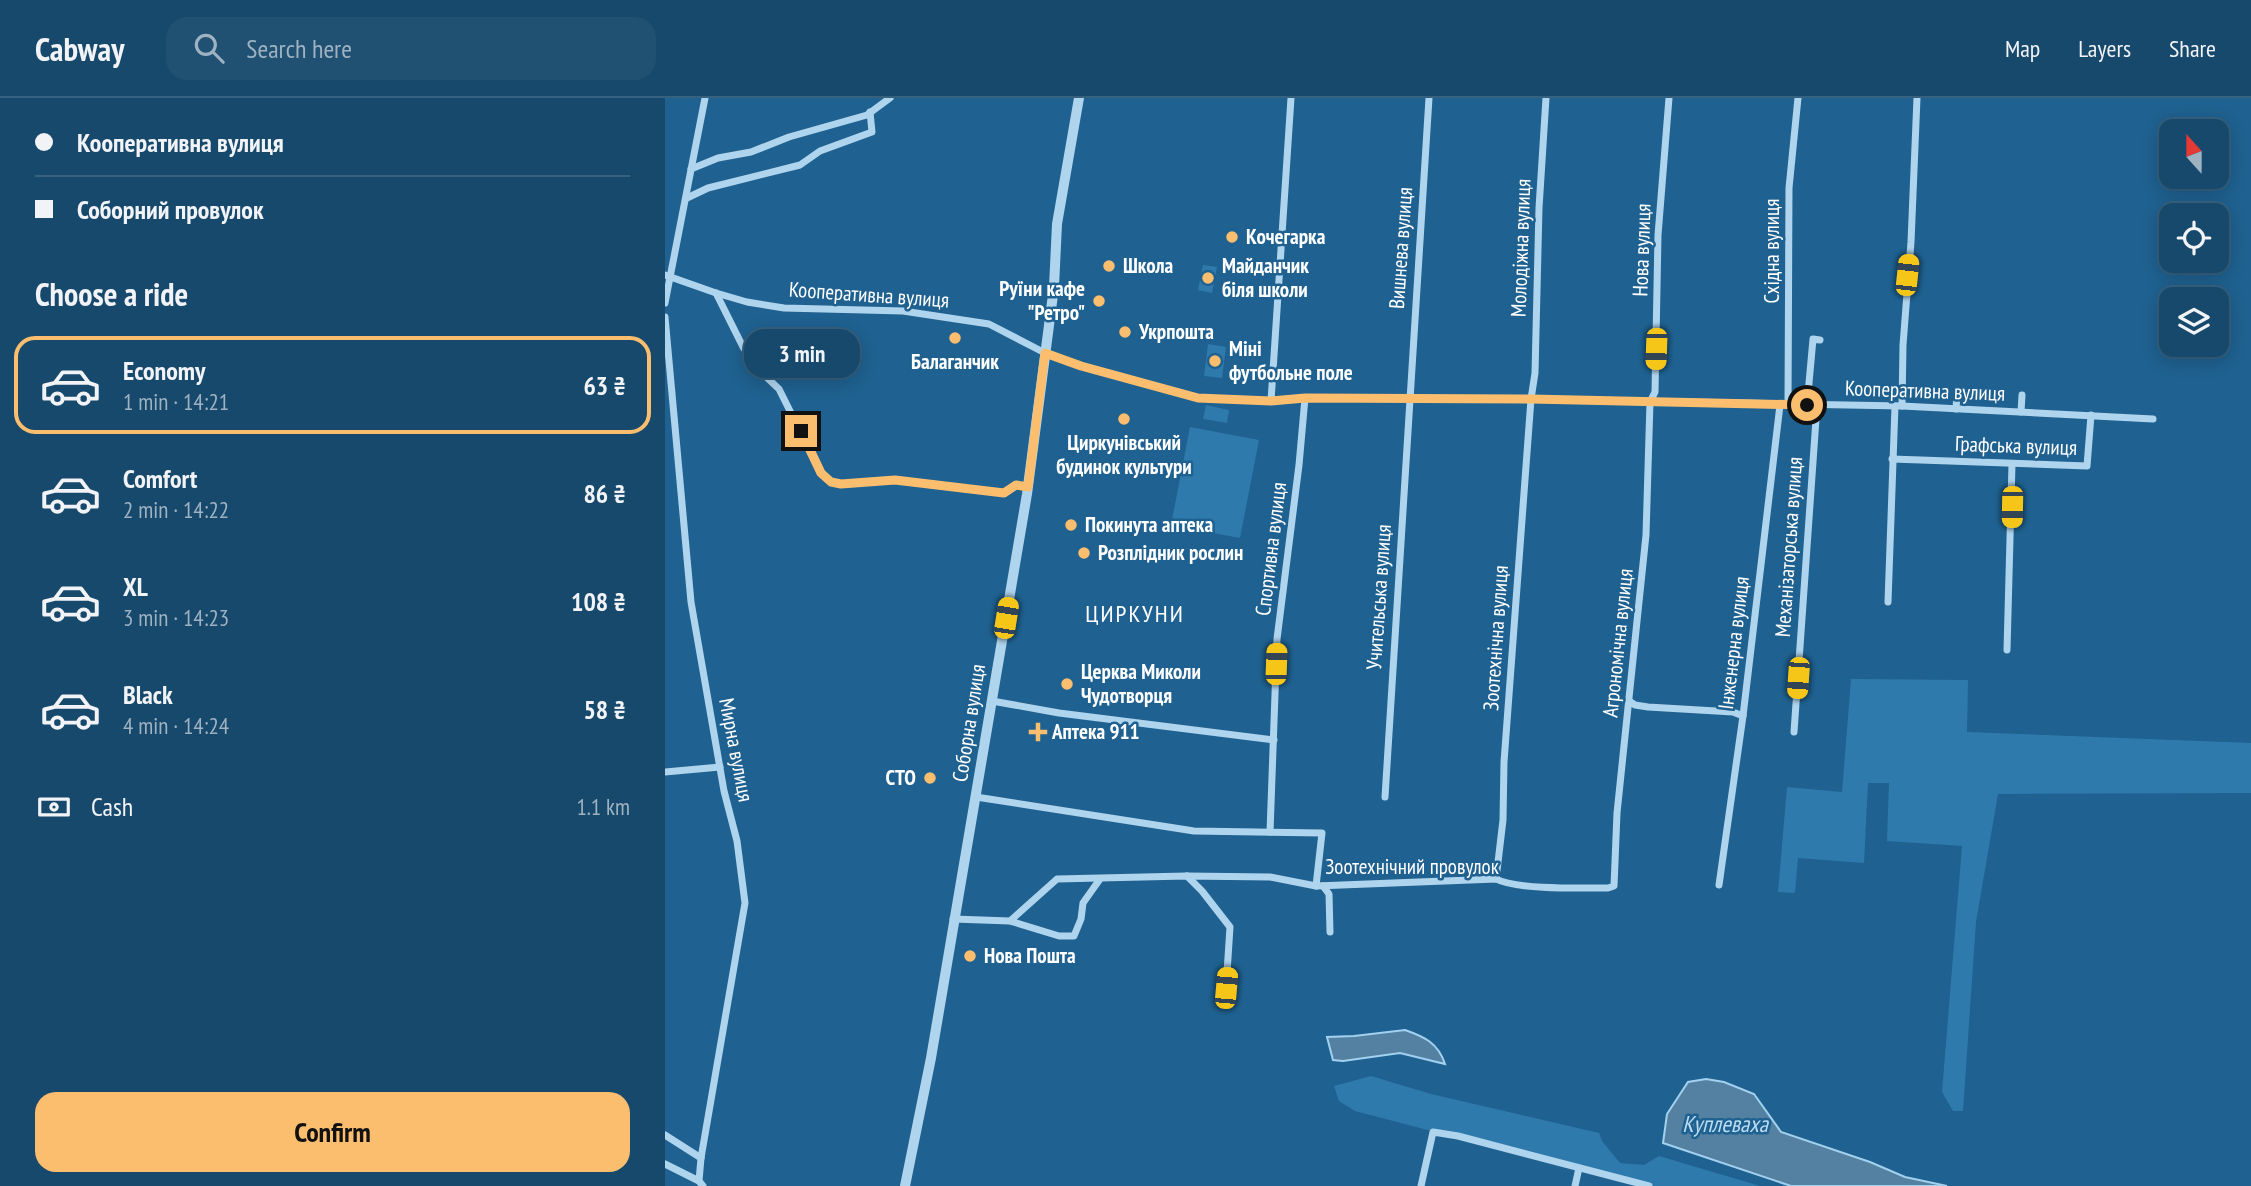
<!DOCTYPE html>
<html lang="en">
<head>
<meta charset="utf-8">
<style>
  :root { --surface:#17496c; --page:#205072; --text:#f1f3f6; --muted:#9eb2c2; --line:#36617f; --accent:#fbbe6f }
  body { margin:0; font-family:"PT Sans Narrow",sans-serif; background:var(--page); color:var(--text); height:100vh; display:flex; flex-direction:column; font-size:26px; white-space:nowrap }
  * { box-sizing:border-box; margin:0 }
  p { font-size:23px; color:var(--muted) }
  .icon { flex:none; width:38px; height:38px; fill:none; stroke:currentColor; stroke-width:2; stroke-linecap:round; stroke-linejoin:round }
  .map { position:relative; flex:1; overflow:hidden }
  .details { display:flex; flex-direction:column; background:var(--surface); width:665px }
  .details>* { flex:none }
  .top-card { display:grid; align-content:center; height:154px; padding:0 35px; background:var(--surface) }
  .needle { width:46px; rotate:339deg }
  .buttons { position:absolute; left:1494px; top:21px; display:grid; gap:14px }
  .buttons a { display:grid; place-items:center; width:70px; height:70px; border-radius:14px; background:var(--surface); box-shadow:0 4px 18px #0003,0 0 0 2px var(--line); font-size:35px }
  .end { position:absolute; width:32px; height:32px; margin:-16px; border:9px solid #fbbe6f; background:#111; box-shadow:0 0 0 4px #111 }
  .from { border-radius:50% }
  .bubble { position:absolute; height:49px; border-radius:21px; background:var(--surface); box-shadow:0 4px 18px #0003,0 0 0 2px var(--line); font-size:23px; font-weight:700; line-height:49px; text-align:center }
  .car { position:absolute; width:21px; height:42px; margin:-21px -10px; border-radius:9px; box-shadow:0 0 5px 2px #0007; background:linear-gradient(#f5c518 24%,#345 0 40%,#f5c518 0 76%,#345 0 86%,#f5c518 0) }
  .top-card b { display:flex; align-items:center; gap:24px; height:66px; font-size:26px }
  .top-card b+b { border-top:2px solid var(--line) }
  .top-card i { width:18px; height:18px; background:var(--text) }
  ul { padding:0; list-style:none }
  li { display:flex; align-items:center; gap:21px; height:98px; margin:0 14px 10px; padding:0 21px; border:4px solid transparent; border-radius:21px }
  li div { flex:1 }
  li b { display:block; font-size:26px }
  li em { font-style:normal; font-weight:700 }
  li.on { border-color:var(--accent) }
  li>.icon { width:63px; height:63px; stroke-width:1.5 }
  h2 { padding:0 35px; font-size:32px; line-height:84px }
  .pay { display:flex; align-items:center; gap:18px; height:77px; padding:0 35px; font-size:26px }
  .pay p { margin-inline-start:auto }
  .action { display:flex; gap:14px; margin-top:auto; padding:14px 35px }
  .action a { flex:1; height:80px; border-radius:21px; background:var(--accent); color:#111; font-size:28px; font-weight:700; line-height:80px; text-align:center }
  header { display:flex; align-items:center; gap:42px; box-sizing:border-box; height:98px; padding:0 35px; background:var(--surface); border-bottom:2px solid var(--line) }
  header strong { font-size:33px }
  nav { display:flex; gap:38px; margin-inline-start:auto; font-size:24px }
  .search { width:490px; height:63px; background:var(--page); display:flex; align-items:center; gap:18px; box-sizing:border-box; padding:0 24px; border-radius:21px; color:var(--muted); font-size:26px }
  main { display:flex; flex:1; min-height:0 }
  .map>svg:first-child { display:block }
  .green { fill:#2f7aac }
  .water { fill:#5481a1; stroke:#a2d1ef; stroke-width:2 }
  .lines { fill:none; stroke-linecap:round; stroke-linejoin:round }
  .minor { stroke:#afd4ed; stroke-width:7 }
  .tertiary { stroke:#afd4ed; stroke-width:10 }
  .route { stroke:#fbbe6f; stroke-width:9 }
  .poi-dot { fill:#fbbe6f; stroke:#1f6190; stroke-width:2.5 }
  .labels { text-anchor:middle; stroke-width:5; stroke-linejoin:round; paint-order:stroke }
  .poi-label { font-size:21px; font-weight:bold; fill:#fff; stroke:#1f6190; text-anchor:start }
  .street-label { font-size:21px; fill:#fff; stroke:#1f6190 }
  .water-label { font-size:23px; font-style:italic; fill:#bbddf4; stroke:#1f6190 }
  .quarter-label { font-size:24px; letter-spacing:2px; fill:#fff; stroke:#1f6190 }
</style>
</head>
<body>
<header>
<strong>Cabway</strong>
<div class="search"><svg class="icon" aria-label="search" viewBox="0 0 24 24"><circle cx="10" cy="10" r="6"/><path d="M15 15l6 6"/></svg>Search here</div>
<nav><a>Map</a><a>Layers</a><a>Share</a></nav>
</header>
<main>
<section class="details">
<div class="top-card">
<b><i class="from"></i>Кооперативна вулиця</b>
<b><i></i>Соборний провулок</b>
</div>
<h2>Choose a ride</h2>
<ul>
<li class="on"><svg class="icon" aria-label="car" viewBox="0 0 24 24"><path d="M5 17H2v-5l4-1 3-4h7l3 4 3 1v5h-3M9 17h6M6 11h13"/><circle cx="7" cy="17" r="2"/><circle cx="17" cy="17" r="2"/></svg><div><b>Economy</b><p>1 min · 14:21</p></div><em>63 ₴</em></li>
<li><svg class="icon" aria-label="car" viewBox="0 0 24 24"><path d="M5 17H2v-5l4-1 3-4h7l3 4 3 1v5h-3M9 17h6M6 11h13"/><circle cx="7" cy="17" r="2"/><circle cx="17" cy="17" r="2"/></svg><div><b>Comfort</b><p>2 min · 14:22</p></div><em>86 ₴</em></li>
<li><svg class="icon" aria-label="car" viewBox="0 0 24 24"><path d="M5 17H2v-5l4-1 3-4h7l3 4 3 1v5h-3M9 17h6M6 11h13"/><circle cx="7" cy="17" r="2"/><circle cx="17" cy="17" r="2"/></svg><div><b>XL</b><p>3 min · 14:23</p></div><em>108 ₴</em></li>
<li><svg class="icon" aria-label="car" viewBox="0 0 24 24"><path d="M5 17H2v-5l4-1 3-4h7l3 4 3 1v5h-3M9 17h6M6 11h13"/><circle cx="7" cy="17" r="2"/><circle cx="17" cy="17" r="2"/></svg><div><b>Black</b><p>4 min · 14:24</p></div><em>58 ₴</em></li>
</ul>
<div class="pay"><svg class="icon" aria-label="cash" viewBox="0 0 24 24"><path d="M3 7h18v10H3z"/><circle cx="12" cy="12" r="2"/></svg>Cash<p>1.1 km</p></div>
<div class="action"><a>Confirm</a></div>
</section>
<div class="map">
<svg width="1586" height="1088" viewBox="0 0 1586 1088">
  <rect width="100%" height="100%" fill="#1f6190"/>
  <g class="green">
    <path d="M538,167L552,169L547,195L533,192Z"/>
    <path d="M543,246L561,249L557,280L539,278Z"/>
    <path d="M541,307L564,312L562,325L538,321Z"/>
    <path d="M525,329L594,342L575,440L506,427Z"/>
    <path d="M1186,581L1303,582L1302,634L1586,645V695L1333,696L1311,824L1298,1013H1288L1277,994L1297,748L1222,743L1224,685H1203L1199,765L1133,760L1130,795L1113,794L1122,689L1177,694Z"/>
    <path d="M706,978L766,996L934,1035L937,1043L955,1065L979,1067L994,1058L1095,1088H976L690,1013L674,1003L669,988Z"/>
  </g>
  <g class="water">
    <path d="M740,932C760,939 773,945 780,966L735,955L678,963L668,962L662,939L689,938Z"/>
    <path d="M1041,981L1059,984L1089,996L1116,1034L1205,1064L1240,1079L1282,1088H1126L998,1045L1002,1016L1023,984Z"/>
  </g>
  <g class="lines">
    <g class="minor">
      <path d="M26,71L53,60L86,54L124,39L202,17L225,0"/>
      <path d="M22,100L43,90L135,67L155,53L207,34L205,14"/>
      <path d="M0,177L51,195L82,204L119,210L238,213L324,226L380,255L416,268L533,300L606,303L640,300L866,301L1237,308L1488,321"/>
      <path d="M51,195L78,249L93,271L114,291L156,375L166,384L176,386L230,382L339,395L351,387L363,389"/>
      <path d="M0,205L40,0"/>
      <path d="M0,219L26,504L59,693L72,743L80,805L36,1060L34,1083L38,1088"/>
      <path d="M606,303L626,0"/>
      <path d="M1123,307L1124,90L1133,0"/>
      <path d="M1142,307L1148,241L1155,242"/>
      <path d="M1237,308L1238,247L1246,144L1252,0"/>
      <path d="M1291,311L1292,295"/>
      <path d="M1356,314L1357,297"/>
      <path d="M1227,361L1422,368L1426,317"/>
      <path d="M1223,504L1230,308"/>
      <path d="M1342,552L1347,366"/>
      <path d="M327,603L394,615L609,642"/>
      <path d="M964,603L970,607L983,609L1068,614L1078,618"/>
      <path d="M1129,634L1152,307"/>
      <path d="M0,674L55,669"/>
      <path d="M311,699L529,733L657,735L651,788L831,781C852,792 918,790 943,790L949,788L952,715L981,437L985,304L990,294L993,137L1004,0"/>
      <path d="M720,699L764,0"/>
      <path d="M605,734L612,541L634,367L640,300"/>
      <path d="M522,778L537,793L565,829L561,890L567,896"/>
      <path d="M831,781L838,722L839,664L866,301L870,275L874,110L881,0"/>
      <path d="M1054,787L1078,618L1115,307"/>
      <path d="M658,788L664,796L665,834"/>
      <path d="M288,821L345,823L392,781L521,778L605,779L651,788"/>
      <path d="M345,823L394,838H409L416,821L418,805L435,781"/>
      <path d="M0,1037L36,1060"/>
      <path d="M0,1066L34,1083"/>
      <path d="M756,1088L768,1034L793,1038L984,1088"/>
      <path d="M910,1088L914,1070"/>
    </g>
    <path class="tertiary" d="M240,1088L266,960L362,396L389,189L392,126L414,0"/>
  </g>
  <g class="lines">
    <path class="route" d="M136,333L156,375L166,384L176,386L230,382L339,395L351,387L363,389L380,255L416,268L533,300L606,303L640,300L866,301L1142,307"/>
  </g>
  <g class="poi-dot">
    <circle cx="567" cy="139" r="7"/>
    <circle cx="444" cy="168" r="7"/>
    <circle cx="543" cy="180" r="7"/>
    <circle cx="434" cy="203" r="7"/>
    <circle cx="460" cy="234" r="7"/>
    <circle cx="290" cy="240" r="7"/>
    <circle cx="550" cy="263" r="7"/>
    <circle cx="459" cy="321" r="7"/>
    <circle cx="406" cy="427" r="7"/>
    <circle cx="419" cy="455" r="7"/>
    <circle cx="402" cy="586" r="7"/>
    <path d="M369.5 623.5h7v7h7v7h-7v7h-7v-7h-7v-7h7z"/>
    <circle cx="265" cy="680" r="7"/>
    <circle cx="305" cy="858" r="7"/>
  </g>
  <g class="labels">
    <g class="poi-label">
      <text x="581" y="146">Кочегарка</text>
      <text x="458" y="175">Школа</text>
      <text x="557" y="175">Майданчик<tspan x="557" dy="24">біля школи</tspan></text>
      <text x="420" y="198" text-anchor="end">Руїни кафе<tspan x="420" dy="24">"Ретро"</tspan></text>
      <text x="474" y="241">Укрпошта</text>
      <text x="564" y="258">Міні<tspan x="564" dy="24">футбольне поле</tspan></text>
      <text x="290" y="271" text-anchor="middle">Балаганчик</text>
      <text x="459" y="352" text-anchor="middle">Циркунівський<tspan x="459" dy="24">будинок культури</tspan></text>
      <text x="420" y="434">Покинута аптека</text>
      <text x="433" y="462">Розплідник рослин</text>
      <text x="416" y="581">Церква Миколи<tspan x="416" dy="24">Чудотворця</tspan></text>
      <text x="387" y="641">Аптека 911</text>
      <text x="251" y="687" text-anchor="end">СТО</text>
      <text x="319" y="865">Нова Пошта</text>
    </g>
    <g class="street-label">
      <text transform="translate(736 150) rotate(-86)" y="7">Вишнева вулиця</text>
      <text transform="translate(856 150) rotate(-88)" y="7">Молодіжна вулиця</text>
      <text transform="translate(977 152) rotate(-88)" y="7">Нова вулиця</text>
      <text transform="translate(1107 153) rotate(-90)" y="7">Східна вулиця</text>
      <text transform="translate(204 197) rotate(4)" y="7">Кооперативна вулиця</text>
      <text transform="translate(1260 293) rotate(2)" y="7">Кооперативна вулиця</text>
      <text transform="translate(1351 348) rotate(2)" y="7">Графська вулиця</text>
      <text transform="translate(1124 449) rotate(-86)" y="7">Механізаторська вулиця</text>
      <text transform="translate(606 451) rotate(-83)" y="7">Спортивна вулиця</text>
      <text transform="translate(714 499) rotate(-86)" y="7">Учительська вулиця</text>
      <text transform="translate(831 540) rotate(-86)" y="7">Зоотехнічна вулиця</text>
      <text transform="translate(953 545) rotate(-84)" y="7">Агрономічна вулиця</text>
      <text transform="translate(1069 545) rotate(-83)" y="7">Інженерна вулиця</text>
      <text transform="translate(304 625) rotate(-81)" y="7">Соборна вулиця</text>
      <text transform="translate(71 652) rotate(79)" y="7">Мирна вулиця</text>
      <text x="747" y="776">Зоотехнічний провулок</text>
    </g>
    <g class="water-label">
      <text x="1060" y="1034">Куплеваха</text>
    </g>
    <g class="quarter-label">
      <text x="470" y="524">ЦИРКУНИ</text>
    </g>
  </g>
</svg>
<div class="buttons">
<a><svg class="needle" viewBox="-14 -14 28 28"><path d="M0-13l5 13h-10z" fill="#e53935"/><path d="M0 13l5-13h-10z" fill="#9eb2c2"/></svg></a>
<a><svg class="icon" aria-label="locate" viewBox="0 0 24 24"><circle cx="12" cy="12" r="6"/><path d="M12 2v4M12 18v4M2 12h4M18 12h4"/></svg></a>
<a><svg class="icon" aria-label="layers" viewBox="0 0 24 24"><path d="M12 4l9 5-9 5-9-5zM3 14l9 5 9-5"/></svg></a>
</div>
<i class="end from" style="left:1142px;top:307px"></i>
<i class="end" style="left:136px;top:333px"></i>
<div class="bubble" style="left:79px;top:231px;width:116px">3 min</div>
<i class="car" style="left:1242px;top:177px;rotate:6deg"></i>
<i class="car" style="left:991px;top:251px;rotate:182deg"></i>
<i class="car" style="left:1347px;top:409px;rotate:181deg"></i>
<i class="car" style="left:341px;top:520px;rotate:9deg"></i>
<i class="car" style="left:611px;top:566px;rotate:2deg"></i>
<i class="car" style="left:1133px;top:580px;rotate:184deg"></i>
<i class="car" style="left:561px;top:890px;rotate:5deg"></i>
</div>
</main>
</body>
</html>
